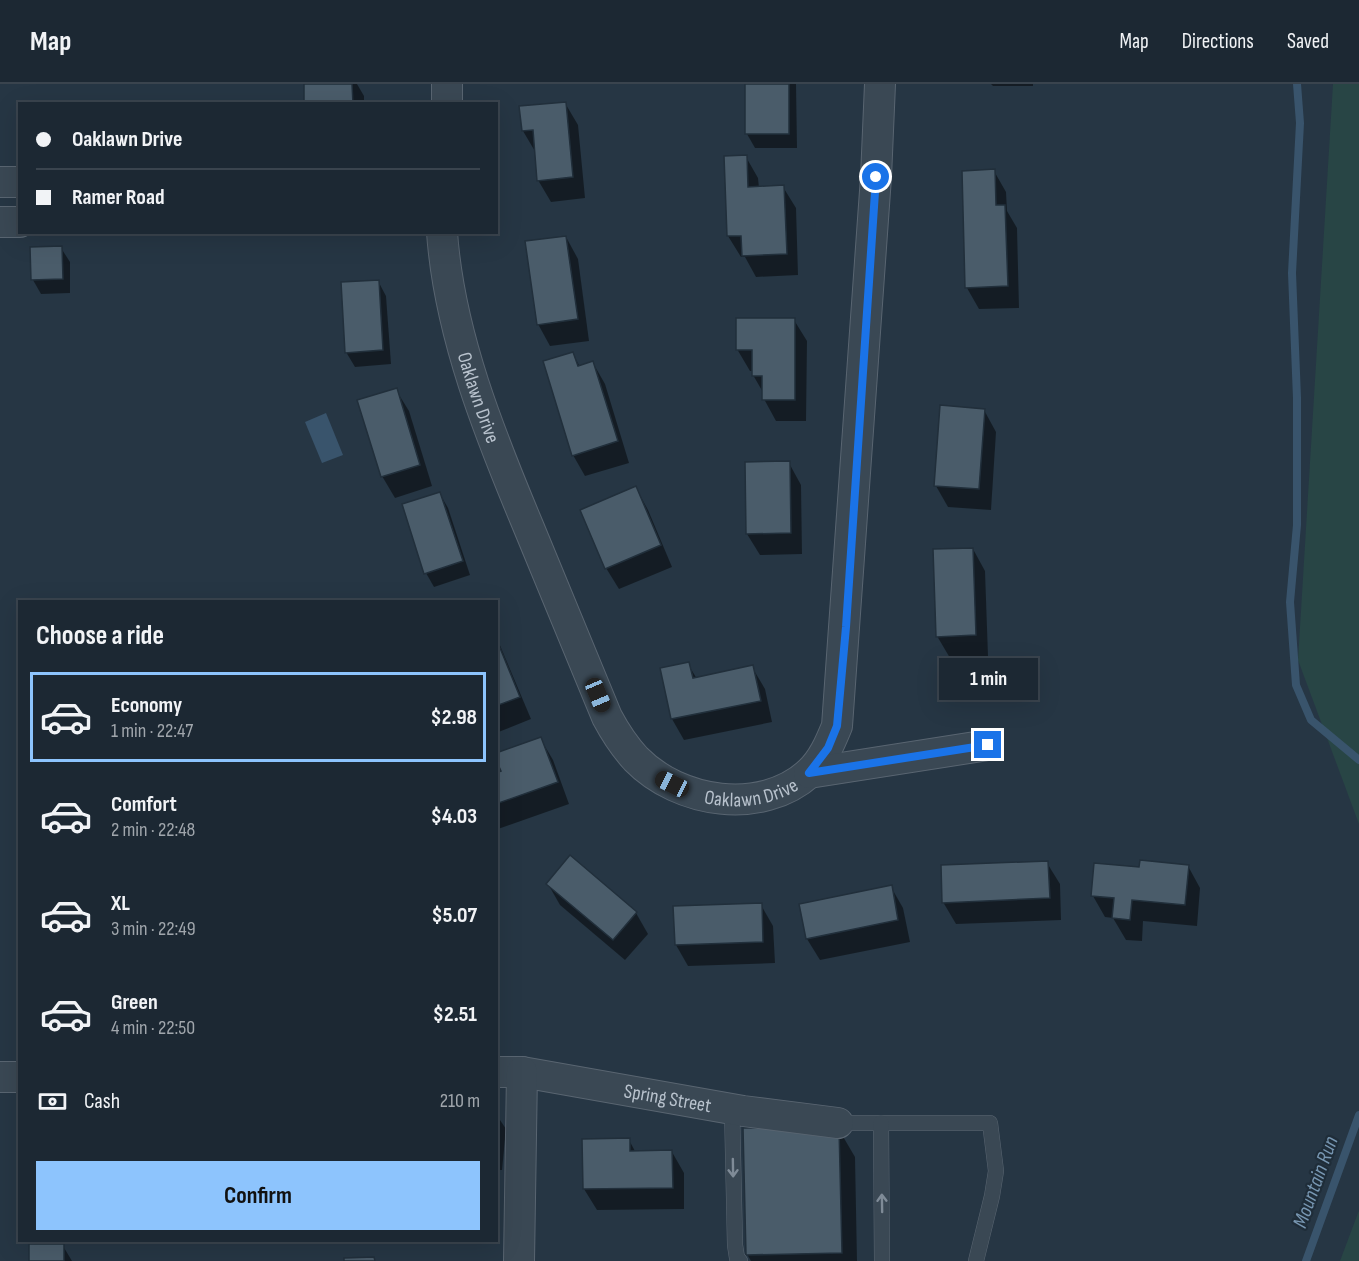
<!DOCTYPE html>
<html lang="en">
<head>
<meta charset="utf-8">
<style>
  :root { --surface:#1c2833; --page:#29343f; --text:#f1f3f6; --muted:#a0a6ac; --line:#3a444e; --accent:#8dc4fd }
  body { margin:0; font-family:"Sofia Sans Condensed",sans-serif; background:var(--page); color:var(--text); height:100vh; display:flex; flex-direction:column; font-size:22px; white-space:nowrap }
  * { box-sizing:border-box; margin:0 }
  p { font-size:20px; color:var(--muted) }
  .icon { flex:none; width:33px; height:33px; fill:none; stroke:currentColor; stroke-width:2; stroke-linecap:round; stroke-linejoin:round }
  .map { position:relative; flex:1; overflow:hidden }
  .sheet { position:absolute; left:18px; top:516px; width:480px; height:642px; display:flex; flex-direction:column; background:var(--surface); border-radius:0px; box-shadow:0 6px 24px #0002,0 0 0 2px var(--line) }
  .sheet>* { flex:none }
  .banner { position:absolute; left:18px; top:18px; width:480px; height:132px; border-radius:0px; box-shadow:0 6px 24px #0002,0 0 0 2px var(--line); display:grid; align-content:center; height:132px; padding:0 18px; background:var(--surface) }
  .end { position:absolute; width:27px; height:27px; margin:-14px; border:8px solid #1a73e8; background:#fff; box-shadow:0 0 0 3px #fff }
  .from { border-radius:50% }
  .bubble { position:absolute; height:42px; border-radius:0px; background:var(--surface); box-shadow:0 6px 24px #0002,0 0 0 2px var(--line); font-size:20px; font-weight:700; line-height:42px; text-align:center }
  .car { position:absolute; width:18px; height:36px; margin:-18px -9px; border-radius:8px; box-shadow:0 0 4px 2px #0007; background:linear-gradient(#222 24%,#8ab4d8 0 40%,#222 0 76%,#8ab4d8 0 86%,#222 0) }
  .banner b { display:flex; align-items:center; gap:21px; height:57px; font-size:22px }
  .banner b+b { border-top:2px solid var(--line) }
  .banner i { width:15px; height:15px; background:var(--text) }
  ul { padding:0; list-style:none }
  li { display:flex; align-items:center; gap:18px; height:90px; margin:0 12px 9px; padding:0 6px; border:3px solid transparent; border-radius:0px }
  li div { flex:1 }
  li b { display:block; font-size:22px }
  li em { font-style:normal; font-weight:700 }
  li.current { border-color:var(--accent) }
  li>.icon { width:54px; height:54px; stroke-width:1.5 }
  h2 { padding:0 18px; font-size:27px; line-height:72px }
  .pay { display:flex; align-items:center; gap:15px; height:66px; padding:0 18px; font-size:22px }
  .pay p { margin-inline-start:auto }
  .primary-button { display:flex; gap:12px; margin-top:auto; padding:12px 18px }
  .primary-button a { flex:1; height:69px; border-radius:0px; background:var(--accent); color:#111; font-size:24px; font-weight:700; line-height:69px; text-align:center }
  header { display:flex; align-items:center; gap:36px; box-sizing:border-box; height:84px; padding:0 30px; background:var(--surface); border-bottom:2px solid var(--line) }
  header strong { font-size:28px }
  nav { display:flex; gap:33px; margin-inline-start:auto; font-size:21px }
  .map>svg:first-child { display:block }
  .green { fill:#284545 }
  .water { fill:#39546c }
  .shadow { fill:#0007 }
  .lines { fill:none; stroke-linecap:round; stroke-linejoin:round }
  .stream { stroke:#39546c; stroke-width:8 }
  .building { fill:#4a5c6a; stroke:#212f3b; stroke-width:1.5 }
  .lane-casing { stroke:#596571; stroke-width:16 }
  .street-casing { stroke:#596571; stroke-width:32 }
  .lane { stroke:#3a4854; stroke-width:15 }
  .street { stroke:#3a4854; stroke-width:30 }
  .oneway { stroke:#7f8b97 }
  .route { stroke:#1a73e8; stroke-width:8 }
  .labels { text-anchor:middle; stroke-width:4.5; stroke-linejoin:round; paint-order:stroke }
  .street-label { font-size:20px; fill:#b8c2cd; stroke:#1f2d39 }
  .water-label { font-size:21px; font-style:italic; fill:#7796b1; stroke:#1f2d39 }
</style>
</head>
<body>
<header>
<strong>Map</strong>
<nav><a>Map</a><a>Directions</a><a>Saved</a></nav>
</header>
<div class="map">
<svg width="1359" height="1177" viewBox="0 0 1359 1177">
  <rect width="100%" height="100%" fill="#263644"/>
  <g class="green">
    <path d="M1333,0H1359V740L1298,576Z"/>
    <path d="M1359,1127V1177H1340L1358,1129Z"/>
  </g>
  <path class="water" d="M326,329L343,371L322,379L305,338Z"/>
  <g class="shadow">
    <path d="M305,0H357L364,12V20H305Z"/>
    <path d="M747,0H796L797,64H755L747,50Z"/>
    <path d="M991,0H1033V2H993Z"/>
    <path d="M565,19L578,41L585,114L551,118L538,96L536,69L523,47L521,24Z"/>
    <path d="M746,73L758,94L759,104L783,103L796,124L798,191L756,193L745,173H741L728,152Z"/>
    <path d="M994,87L1006,108L1007,127L1017,144L1019,224L979,225L967,204Z"/>
    <path d="M566,153L578,175L589,257L550,262L538,240Z"/>
    <path d="M61,164L70,178V209L41,210L33,196Z"/>
    <path d="M378,197L386,212L391,280L355,283L346,268Z"/>
    <path d="M794,236L807,257L806,337H776L764,315V310L753,291V287H750L737,265Z"/>
    <path d="M573,270L580,283L593,279L605,300L629,379L585,392L573,371Z"/>
    <path d="M396,306L409,327L432,402L395,414L382,392Z"/>
    <path d="M984,326L996,348L991,426L948,423L936,402Z"/>
    <path d="M789,379L801,401L802,470L760,471L747,450Z"/>
    <path d="M636,404L648,426L672,483L619,505L606,484Z"/>
    <path d="M440,410L448,424L470,491L434,503L426,489Z"/>
    <path d="M973,465L985,487L988,572L950,574L937,552Z"/>
    <path d="M496,552L531,635L496,649Z"/>
    <path d="M688,580L697,595L752,583L765,605L772,638L684,656L672,635L662,585Z"/>
    <path d="M540,654L553,676L569,720L498,745L496,742V690L503,688Z"/>
    <path d="M1047,779L1060,800L1061,836L956,840L943,818Z"/>
    <path d="M1188,782L1200,804L1197,842L1143,837L1142,857L1126,856L1113,834L1105,833L1093,812L1141,785Z"/>
    <path d="M548,800L636,829L648,850L625,876L560,821Z"/>
    <path d="M891,803L903,824L910,858L820,876L807,855L801,821Z"/>
    <path d="M761,821L773,842L775,879L688,882L676,861L674,824Z"/>
    <path d="M496,1030L506,1045L502,1086H496Z"/>
    <path d="M838,1044L855,1073L857,1177H751L747,1170Z"/>
    <path d="M629,1056L636,1069L672,1068L684,1089V1125L597,1126L584,1105Z"/>
    <path d="M63,1162L72,1177H30Z"/>
  </g>
  <g class="lines">
    <g class="stream">
      <path d="M1297,0L1300,39L1292,189L1297,314V441L1290,518L1296,601L1311,636L1359,676"/>
      <path d="M1306,1177L1359,1031"/>
    </g>
  </g>
  <g class="building">
    <path d="M304,0H352L353,20H304Z"/>
    <rect x="745" y="0" width="44" height="50"/>
    <path d="M566,18L573,93L537,97L533,46L522,47L519,22Z"/>
    <path d="M747,71L748,103L784,101L787,170L742,172L741,152H727L724,72Z"/>
    <path d="M995,85L996,121H1005L1008,202L965,204L962,87Z"/>
    <path d="M566,152L578,235L537,241L525,157Z"/>
    <path d="M62,162L63,195L31,196L30,163Z"/>
    <path d="M379,196L383,266L345,269L341,198Z"/>
    <path d="M736,234H795V316H762V292H752V266H736Z"/>
    <path d="M573,268L578,282L593,277L618,357L572,372L543,277Z"/>
    <path d="M397,304L420,381L381,393L357,316Z"/>
    <path d="M940,321L985,325L979,405L934,402Z"/>
    <path d="M790,377L791,449L746,450L745,378Z"/>
    <path d="M636,402L661,461L605,485L580,426Z"/>
    <path d="M440,408L463,477L424,490L402,420Z"/>
    <path d="M973,464L976,551L936,553L933,465Z"/>
    <path d="M496,554L520,613L496,622Z"/>
    <path d="M689,578L693,594L753,581L761,617L671,635L660,584Z"/>
    <path d="M541,653L558,698L496,720V689L501,687L496,676V669Z"/>
    <path d="M570,771L637,828L613,856L546,800Z"/>
    <path d="M1140,776L1189,781L1185,821L1132,816L1130,836L1112,834L1114,814L1091,812L1094,779L1139,783Z"/>
    <path d="M1048,777L1050,814L942,819L941,781Z"/>
    <path d="M892,801L898,836L806,855L799,820Z"/>
    <path d="M762,819L763,858L675,861L673,822Z"/>
    <path d="M839,1043L842,1169L746,1171L743,1044Z"/>
    <path d="M630,1054V1067L672,1066L673,1104L583,1105L582,1055Z"/>
    <rect x="29" y="1160" width="35" height="17"/>
    <path d="M374,1173L375,1177H344V1174Z"/>
  </g>
  <g class="lines">
    <defs>
      <g id="lane">
        <path d="M732,1025L735,1161L737,1174L740,1177"/>
        <path d="M838,1039H990L996,1087L992,1112L976,1177"/>
        <path d="M881,1039L882,1177"/>
      </g>
      <g id="street">
        <path d="M447,20V0"/>
        <path d="M0,98H20"/>
        <path d="M0,138H20"/>
        <path id="s1" d="M442,148C449,250 490,351 529,444C555,507 581,570 607,633C615,648 624,662 636,675C679,719 761,732 809,689C823,676 830,659 837,642L876,93L880,0"/>
        <path d="M809,689L988,661"/>
        <path id="s2" d="M496,988H522L743,1027L838,1039"/>
        <path d="M0,993H20"/>
        <path d="M519,1177L522,988"/>
      </g>
    </defs>
    <use href="#lane" class="lane-casing"/>
    <use href="#street" class="street-casing"/>
    <use href="#lane" class="lane"/>
    <use href="#street" class="street"/>
  </g>
  <defs><path id="oneway-shaft" d="M-6 0H5M1.5-3L5.5 0L1.5 3" fill="none" stroke-width="1.6" stroke-linecap="round" stroke-linejoin="round" transform="scale(1.5)"/></defs>
  <g class="oneway">
    <use href="#oneway-shaft" transform="translate(733 1084) rotate(89)"/>
    <use href="#oneway-shaft" transform="translate(882 1119) rotate(-91)"/>
  </g>
  <g class="lines">
    <path class="route" d="M876,93L846,543L837,642L828,664L809,689L988,661"/>
  </g>
  <g class="labels">
    <g class="street-label">
      <text dy="7" stroke="none"><textPath href="#s1" startOffset="170">Oaklawn Drive</textPath></text>
      <text dy="7" stroke="none"><textPath href="#s1" startOffset="692">Oaklawn Drive</textPath></text>
      <text dy="7" stroke="none"><textPath href="#s2" startOffset="174">Spring Street</textPath></text>
    </g>
    <g class="water-label">
      <text transform="translate(1315 1098) rotate(-70)" y="7">Mountain Run</text>
    </g>
  </g>
</svg>
<i class="end from" style="left:876px;top:93px"></i>
<i class="end" style="left:988px;top:661px"></i>
<div class="bubble" style="left:939px;top:574px;width:99px">1 min</div>
<i class="car" style="left:598px;top:611px;rotate:157deg"></i>
<i class="car" style="left:672px;top:700px;rotate:296deg"></i>
<div class="banner">
<b><i class="from"></i>Oaklawn Drive</b>
<b><i></i>Ramer Road</b>
</div>
<section class="sheet">
<h2>Choose a ride</h2>
<ul>
<li class="current"><svg class="icon" aria-label="car" viewBox="0 0 24 24"><path d="M5 17H2v-5l4-1 3-4h7l3 4 3 1v5h-3M9 17h6M6 11h13"/><circle cx="7" cy="17" r="2"/><circle cx="17" cy="17" r="2"/></svg><div><b>Economy</b><p>1 min · 22:47</p></div><em>$2.98</em></li>
<li><svg class="icon" aria-label="car" viewBox="0 0 24 24"><path d="M5 17H2v-5l4-1 3-4h7l3 4 3 1v5h-3M9 17h6M6 11h13"/><circle cx="7" cy="17" r="2"/><circle cx="17" cy="17" r="2"/></svg><div><b>Comfort</b><p>2 min · 22:48</p></div><em>$4.03</em></li>
<li><svg class="icon" aria-label="car" viewBox="0 0 24 24"><path d="M5 17H2v-5l4-1 3-4h7l3 4 3 1v5h-3M9 17h6M6 11h13"/><circle cx="7" cy="17" r="2"/><circle cx="17" cy="17" r="2"/></svg><div><b>XL</b><p>3 min · 22:49</p></div><em>$5.07</em></li>
<li><svg class="icon" aria-label="car" viewBox="0 0 24 24"><path d="M5 17H2v-5l4-1 3-4h7l3 4 3 1v5h-3M9 17h6M6 11h13"/><circle cx="7" cy="17" r="2"/><circle cx="17" cy="17" r="2"/></svg><div><b>Green</b><p>4 min · 22:50</p></div><em>$2.51</em></li>
</ul>
<div class="pay"><svg class="icon" aria-label="cash" viewBox="0 0 24 24"><path d="M3 7h18v10H3z"/><circle cx="12" cy="12" r="2"/></svg>Cash<p>210 m</p></div>
<div class="primary-button"><a>Confirm</a></div>
</section>
</div>
</body>
</html>
